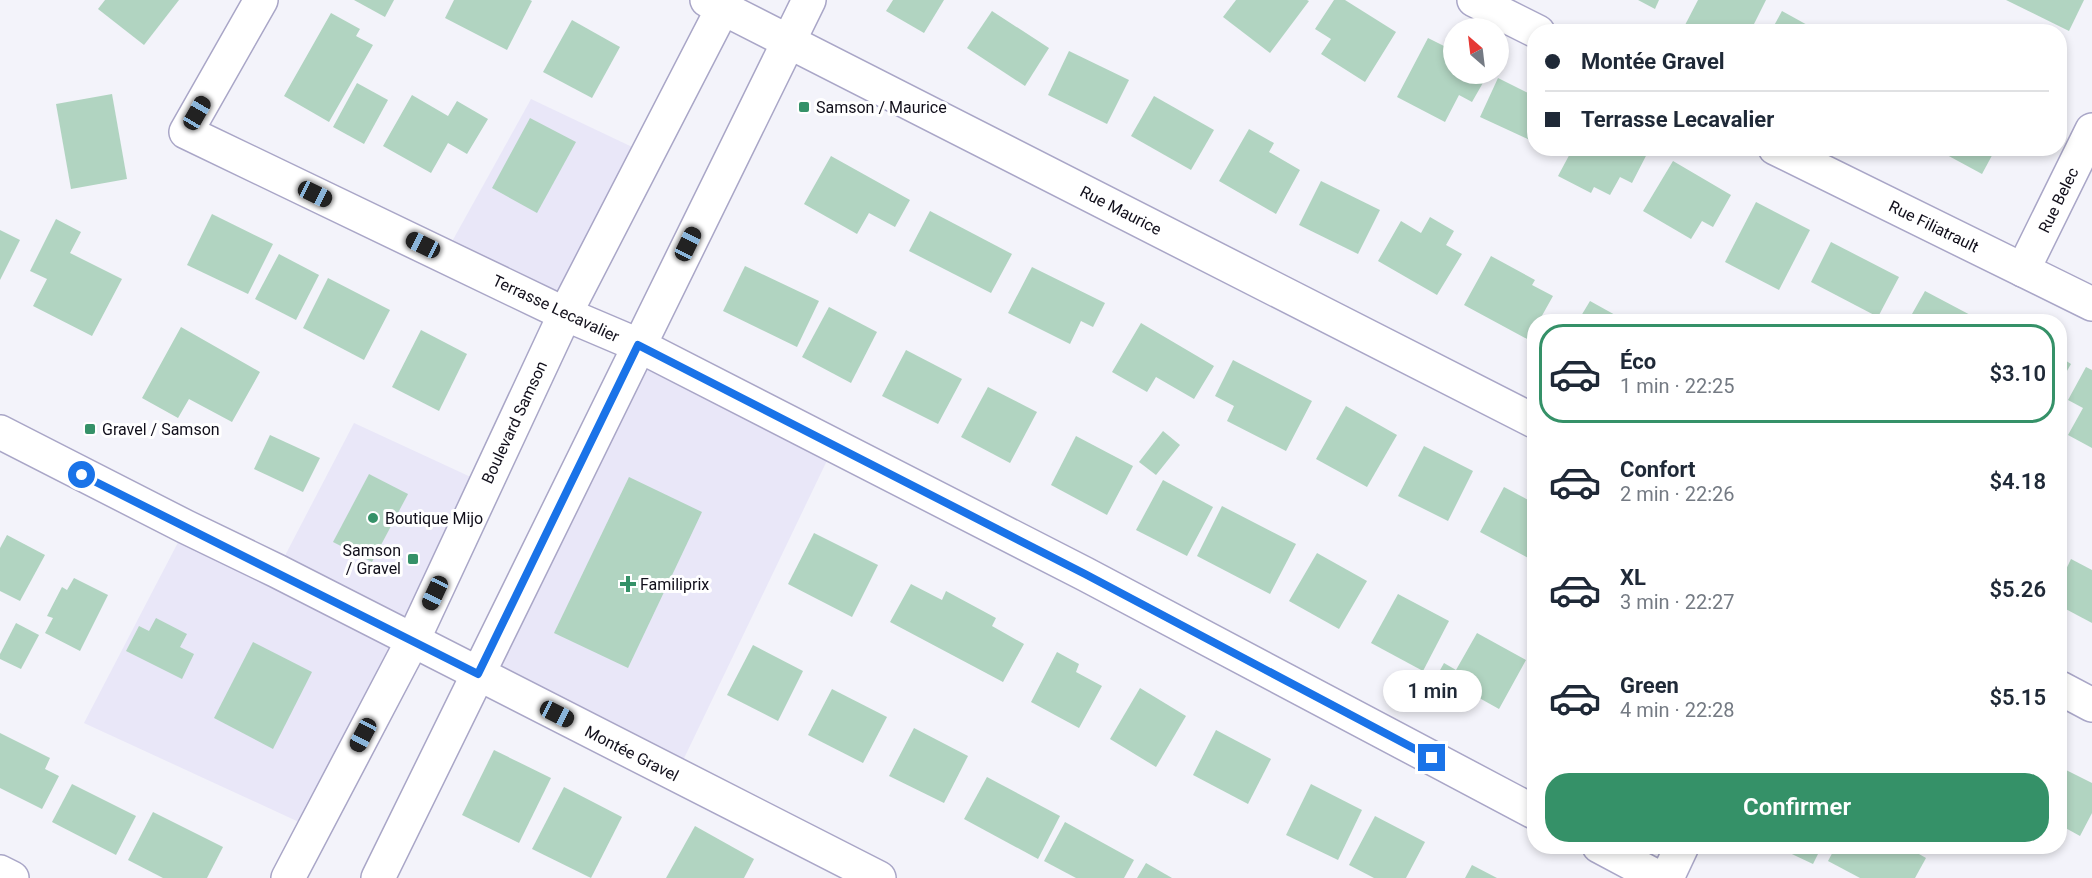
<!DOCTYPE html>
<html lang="fr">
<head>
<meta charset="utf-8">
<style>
  :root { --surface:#fff; --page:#f6f6f7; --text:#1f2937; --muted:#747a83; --line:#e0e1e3; --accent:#359168 }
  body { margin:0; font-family:Roboto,sans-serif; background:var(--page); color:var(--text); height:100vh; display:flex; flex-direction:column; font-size:22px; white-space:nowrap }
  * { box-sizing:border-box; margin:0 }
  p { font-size:20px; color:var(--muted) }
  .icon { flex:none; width:33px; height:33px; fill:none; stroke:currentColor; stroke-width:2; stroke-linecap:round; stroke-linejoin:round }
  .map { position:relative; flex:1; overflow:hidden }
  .drawer { position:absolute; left:1527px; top:314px; width:540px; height:540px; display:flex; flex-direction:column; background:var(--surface); border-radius:24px; box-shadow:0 3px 9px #0003 }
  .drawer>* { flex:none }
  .top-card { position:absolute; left:1527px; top:24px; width:540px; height:132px; border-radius:24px; box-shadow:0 3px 9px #0003; display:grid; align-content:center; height:132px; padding:0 18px; background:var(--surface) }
  .needle { width:39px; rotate:332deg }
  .fabs { position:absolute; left:1443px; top:18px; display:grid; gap:12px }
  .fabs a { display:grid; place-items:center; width:66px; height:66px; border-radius:50%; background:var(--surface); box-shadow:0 3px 9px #0003; font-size:30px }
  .end { position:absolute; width:27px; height:27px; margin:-14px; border:8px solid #1a73e8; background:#fff; box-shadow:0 0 0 3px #fff }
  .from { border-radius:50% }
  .bubble { position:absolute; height:42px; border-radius:21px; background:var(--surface); box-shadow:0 3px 9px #0003; font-size:20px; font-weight:600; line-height:42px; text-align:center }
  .car { position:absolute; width:18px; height:36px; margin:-18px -9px; border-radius:8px; box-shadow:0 0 4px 2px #0007; background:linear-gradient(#222 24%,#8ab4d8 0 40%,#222 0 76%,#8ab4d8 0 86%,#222 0) }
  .top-card b { display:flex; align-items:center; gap:21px; height:57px; font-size:22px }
  .top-card b+b { border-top:2px solid var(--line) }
  .top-card i { width:15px; height:15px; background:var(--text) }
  ul { padding:10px 0 0; list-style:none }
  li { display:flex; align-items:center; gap:18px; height:99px; margin:0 12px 9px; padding:0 6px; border:3px solid transparent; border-radius:24px }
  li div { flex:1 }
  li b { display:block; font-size:22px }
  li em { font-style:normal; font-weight:600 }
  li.current { border-color:var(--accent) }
  li>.icon { width:54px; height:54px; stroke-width:1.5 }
  .button { display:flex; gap:12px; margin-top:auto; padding:12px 18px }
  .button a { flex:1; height:69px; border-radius:24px; background:var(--accent); color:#fff; font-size:24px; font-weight:600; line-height:69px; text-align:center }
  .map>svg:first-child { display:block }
  .built { fill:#e9e7f8 }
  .building { fill:#b1d4c1 }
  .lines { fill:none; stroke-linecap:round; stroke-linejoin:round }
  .minor-casing { stroke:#a9a6c7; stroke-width:36 }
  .minor { stroke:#fff; stroke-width:33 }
  .route { stroke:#1a73e8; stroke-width:8 }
  .poi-dot { fill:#359168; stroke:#fff; stroke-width:2 }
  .labels { text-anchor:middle; stroke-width:6; stroke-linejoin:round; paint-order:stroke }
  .poi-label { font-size:16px; fill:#110f1b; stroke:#fff; text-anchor:start }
  .street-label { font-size:16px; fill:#110f1b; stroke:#fff }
</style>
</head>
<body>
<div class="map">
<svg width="2092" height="878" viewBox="0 0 2092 878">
  <rect width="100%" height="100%" fill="#f3f3fa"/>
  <g class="built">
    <path d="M531,99L647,154L565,314L444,256Z"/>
    <path d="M638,345L834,446L676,775L479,674Z"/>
    <path d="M354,423L486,484L314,829L84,723L186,527L277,571Z"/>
  </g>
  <g class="building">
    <path d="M105,0H179L144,45L98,9Z"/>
    <path d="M354,0H394L385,17Z"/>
    <path d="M454,0H530L532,1L507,50L445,18Z"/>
    <path d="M893,0H944L924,33L886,11Z"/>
    <path d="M1236,0H1307L1309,1L1270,53L1223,17Z"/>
    <path d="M1334,0H1345L1396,32L1365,82L1321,54L1331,39L1315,29Z"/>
    <path d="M1638,0H1659L1655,9Z"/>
    <path d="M1698,0H1766L1750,32H1692L1684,27Z"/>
    <path d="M2006,0H2084L2069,31Z"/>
    <path d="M992,11L1049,48L1025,86L967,48Z"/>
    <path d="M1782,11L1820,32H1773L1771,31Z"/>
    <path d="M331,13L360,29L356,36L373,45L329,122L284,96Z"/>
    <path d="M572,20L620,47L592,98L543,72Z"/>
    <path d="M1428,38L1454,51V74H1488L1472,102L1459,95L1445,122L1397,97Z"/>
    <path d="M1069,51L1129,80L1107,124L1048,95Z"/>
    <path d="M1498,78L1534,96V142L1480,117Z"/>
    <path d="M357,83L388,100L364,144L333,127Z"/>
    <path d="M112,94L127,179L71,189L56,104Z"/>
    <path d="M412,95L448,116L457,101L488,119L467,154L448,143L431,173L383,146Z"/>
    <path d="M1154,96L1214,130L1191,170L1131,136Z"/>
    <path d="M530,118L576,142L537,213L492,188Z"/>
    <path d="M1249,129L1274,143L1269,152L1300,170L1276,214L1219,181Z"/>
    <path d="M1573,148H1646L1649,150L1632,183L1620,177L1610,195L1594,187L1591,193L1558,176Z"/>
    <path d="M1934,148H1996L1982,174Z"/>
    <path d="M831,156L910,200L895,227L869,213L857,234L804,204Z"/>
    <path d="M1673,161L1731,195L1713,227L1702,221L1691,239L1643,211Z"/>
    <path d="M1321,181L1380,210L1358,254L1299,225Z"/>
    <path d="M1756,202L1810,230L1779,290L1725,262Z"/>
    <path d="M930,211L1012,254L991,293L909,251Z"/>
    <path d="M212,214L273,244L248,294L187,265Z"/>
    <path d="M1430,217L1454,231L1446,245L1462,254L1437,295L1378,261L1401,221L1421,233Z"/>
    <path d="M56,219L81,232L70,253L122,279L92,336L33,306L47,279L30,271Z"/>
    <path d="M0,230L20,240L0,280Z"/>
    <path d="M1831,242L1899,277L1878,317L1811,282Z"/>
    <path d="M279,254L319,275L296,320L255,299Z"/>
    <path d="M1491,256L1535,280L1532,285L1553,296L1539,321H1534V330L1529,340L1464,305Z"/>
    <path d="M745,266L819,301L797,347L723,311Z"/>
    <path d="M1032,267L1105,303L1093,327L1081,321L1070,344L1008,313Z"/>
    <path d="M328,278L390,310L364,360L303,328Z"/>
    <path d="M1925,291L1976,318L1974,321H1908Z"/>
    <path d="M1590,301L1626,321H1578Z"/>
    <path d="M829,307L877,332L851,383L802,357Z"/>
    <path d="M1141,323L1214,366L1194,399L1156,377L1147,392L1112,372Z"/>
    <path d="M181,327L260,372L232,422L189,399L178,418L142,398Z"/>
    <path d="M421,330L467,354L439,411L392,387Z"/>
    <path d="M906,350L962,379L938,424L882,396Z"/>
    <path d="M2060,357L2071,364L2060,383Z"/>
    <path d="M1233,360L1312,401L1286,451L1227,421L1234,406L1215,396Z"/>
    <path d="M2086,367L2092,370V448L2068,435L2083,408L2068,400Z"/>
    <path d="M988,387L1037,412L1010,463L961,437Z"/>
    <path d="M1346,406L1397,435L1367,487L1316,459Z"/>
    <path d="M1163,431L1180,445L1156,475L1139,462Z"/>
    <path d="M270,435L320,458L303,492L254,469Z"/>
    <path d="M1076,436L1133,466L1107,515L1051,485Z"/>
    <path d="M1424,446L1473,471L1448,521L1398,496Z"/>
    <path d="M369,474L408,494L372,562L333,542Z"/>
    <path d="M629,477L702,512L628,668L554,633Z"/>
    <path d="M1163,480L1213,507L1187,556L1136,530Z"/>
    <path d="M1504,487L1534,503V561L1480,532Z"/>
    <path d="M1222,506L1296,544L1270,594L1197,556Z"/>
    <path d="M814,533L878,565L852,617L788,584Z"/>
    <path d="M7,535L45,555L20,601L0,591V548Z"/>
    <path d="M1317,553L1367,581L1339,629L1289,601Z"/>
    <path d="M2071,559L2092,570V623L2060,606V582Z"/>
    <path d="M74,578L108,595L80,651L45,633L53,618L47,616L62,587L67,590Z"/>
    <path d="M911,584L942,600L946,591L996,618L992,626L1024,644L1003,682L890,622Z"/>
    <path d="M1398,594L1449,621L1423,671L1371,643Z"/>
    <path d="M156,618L187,634L180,647L194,654L182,679L126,651L139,626L149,631Z"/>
    <path d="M16,623L39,635L21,669L0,659V654Z"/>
    <path d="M1477,633L1526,660L1499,709L1456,685L1448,700L1429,690L1444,663L1456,670Z"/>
    <path d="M253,642L312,672L273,749L214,718Z"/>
    <path d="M753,645L803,671L778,721L727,695Z"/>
    <path d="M1057,652L1079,664L1076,672L1102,686L1079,728L1031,702Z"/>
    <path d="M1140,688L1186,716L1156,767L1110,739Z"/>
    <path d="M832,689L887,717L863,763L808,735Z"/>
    <path d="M914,728L968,756L944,803L889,776Z"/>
    <path d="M1216,730L1271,759L1248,804L1193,775Z"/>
    <path d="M0,733L50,758L45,769L59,776L42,809L0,788Z"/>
    <path d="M494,750L551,778L519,843L462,815Z"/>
    <path d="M2060,767L2092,783V813L2080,836L2060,825Z"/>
    <path d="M987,777L1060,816L1038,859L964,819Z"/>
    <path d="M72,784L136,816L116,855L52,822Z"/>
    <path d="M1311,784L1362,810L1338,860L1286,835Z"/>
    <path d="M564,787L622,817L591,878L532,849Z"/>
    <path d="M153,812L223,847L207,878H163L128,860Z"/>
    <path d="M1375,816L1425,842L1406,878H1374L1349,865Z"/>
    <path d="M1065,822L1134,860L1124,878H1076L1044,861Z"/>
    <path d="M695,826L754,859L744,878H666Z"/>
    <path d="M1775,846H1822L1813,864Z"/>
    <path d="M1836,846H1905L1926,858L1915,878H1860L1828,861Z"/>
    <path d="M1146,863L1172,878H1137Z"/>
    <path d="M1472,865L1497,878H1465Z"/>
  </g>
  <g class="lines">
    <defs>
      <g id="minor">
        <path d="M261,0L186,132L565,314L638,345L1085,574L1534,812"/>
        <path d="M707,0L1534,421"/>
        <path d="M1474,0L1538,32"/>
        <path d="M1775,148L2092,304"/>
        <path d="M2023,270L2092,130"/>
        <path d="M0,432L186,527L277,571L879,878"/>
        <path d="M2060,688L2092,705"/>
        <path d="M1599,846L1659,878"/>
        <path d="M0,872L12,878"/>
        <path d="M288,878L413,640L565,314L727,0"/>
        <path d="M378,878L809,0"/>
        <path d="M1667,878L1682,846"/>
      </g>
    </defs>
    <use href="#minor" class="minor-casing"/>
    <use href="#minor" class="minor"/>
  </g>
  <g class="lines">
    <path class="route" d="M82,475L478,674L638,345L1085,574L1432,758"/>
  </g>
  <g class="poi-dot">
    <rect x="798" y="101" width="12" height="12" rx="3"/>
    <rect x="84" y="423" width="12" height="12" rx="3"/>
    <circle cx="373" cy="518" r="6"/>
    <rect x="407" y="553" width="12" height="12" rx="3"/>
    <path d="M625 575h6v6h6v6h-6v6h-6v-6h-6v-6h6z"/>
  </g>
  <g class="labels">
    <g class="poi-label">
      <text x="816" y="113">Samson / Maurice</text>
      <text x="102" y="435">Gravel / Samson</text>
      <text x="385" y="524">Boutique Mijo</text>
      <text x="401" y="556" text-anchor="end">Samson<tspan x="401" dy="18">/ Gravel</tspan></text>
      <text x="640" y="590">Familiprix</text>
    </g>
    <g class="street-label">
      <text transform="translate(2058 200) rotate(-64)" y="6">Rue Belec</text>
      <text transform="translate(1121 210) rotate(27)" y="6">Rue Maurice</text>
      <text transform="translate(1934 226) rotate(26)" y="6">Rue Filiatrault</text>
      <text transform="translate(556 308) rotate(25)" y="6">Terrasse Lecavalier</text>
      <text transform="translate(514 422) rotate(-65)" y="6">Boulevard Samson</text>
      <text transform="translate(632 753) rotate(27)" y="6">Montée Gravel</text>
    </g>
  </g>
</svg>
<div class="fabs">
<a><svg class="needle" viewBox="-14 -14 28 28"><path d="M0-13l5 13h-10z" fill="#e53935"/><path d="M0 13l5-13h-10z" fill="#747a83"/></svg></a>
</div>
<i class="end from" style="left:82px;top:475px"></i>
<i class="end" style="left:1432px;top:758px"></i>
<div class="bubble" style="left:1383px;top:670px;width:99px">1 min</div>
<i class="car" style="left:197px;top:113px;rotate:30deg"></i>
<i class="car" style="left:315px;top:194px;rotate:116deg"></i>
<i class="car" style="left:688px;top:244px;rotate:26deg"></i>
<i class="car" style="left:423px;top:245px;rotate:296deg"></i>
<i class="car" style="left:435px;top:593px;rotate:205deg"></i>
<i class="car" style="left:557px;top:714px;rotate:117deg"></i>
<i class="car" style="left:363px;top:735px;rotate:208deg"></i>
<div class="top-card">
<b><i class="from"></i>Montée Gravel</b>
<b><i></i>Terrasse Lecavalier</b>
</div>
<section class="drawer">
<ul>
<li class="current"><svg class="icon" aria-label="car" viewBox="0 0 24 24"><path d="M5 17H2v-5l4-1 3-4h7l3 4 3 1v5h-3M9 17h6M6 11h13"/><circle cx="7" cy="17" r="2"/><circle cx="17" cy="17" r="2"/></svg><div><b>Éco</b><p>1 min · 22:25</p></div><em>$3.10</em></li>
<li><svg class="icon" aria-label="car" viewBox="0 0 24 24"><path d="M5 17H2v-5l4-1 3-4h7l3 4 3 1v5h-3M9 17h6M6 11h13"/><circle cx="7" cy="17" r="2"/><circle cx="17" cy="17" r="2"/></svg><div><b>Confort</b><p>2 min · 22:26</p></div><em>$4.18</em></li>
<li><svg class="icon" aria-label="car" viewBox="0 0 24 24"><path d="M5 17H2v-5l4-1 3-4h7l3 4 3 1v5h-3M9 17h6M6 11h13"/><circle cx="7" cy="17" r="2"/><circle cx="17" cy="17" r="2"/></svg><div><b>XL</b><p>3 min · 22:27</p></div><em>$5.26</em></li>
<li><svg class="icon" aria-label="car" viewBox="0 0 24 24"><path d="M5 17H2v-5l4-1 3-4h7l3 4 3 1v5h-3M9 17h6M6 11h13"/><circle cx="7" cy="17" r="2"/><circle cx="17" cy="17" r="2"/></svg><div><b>Green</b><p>4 min · 22:28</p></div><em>$5.15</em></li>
</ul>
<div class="button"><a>Confirmer</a></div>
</section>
</div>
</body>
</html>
